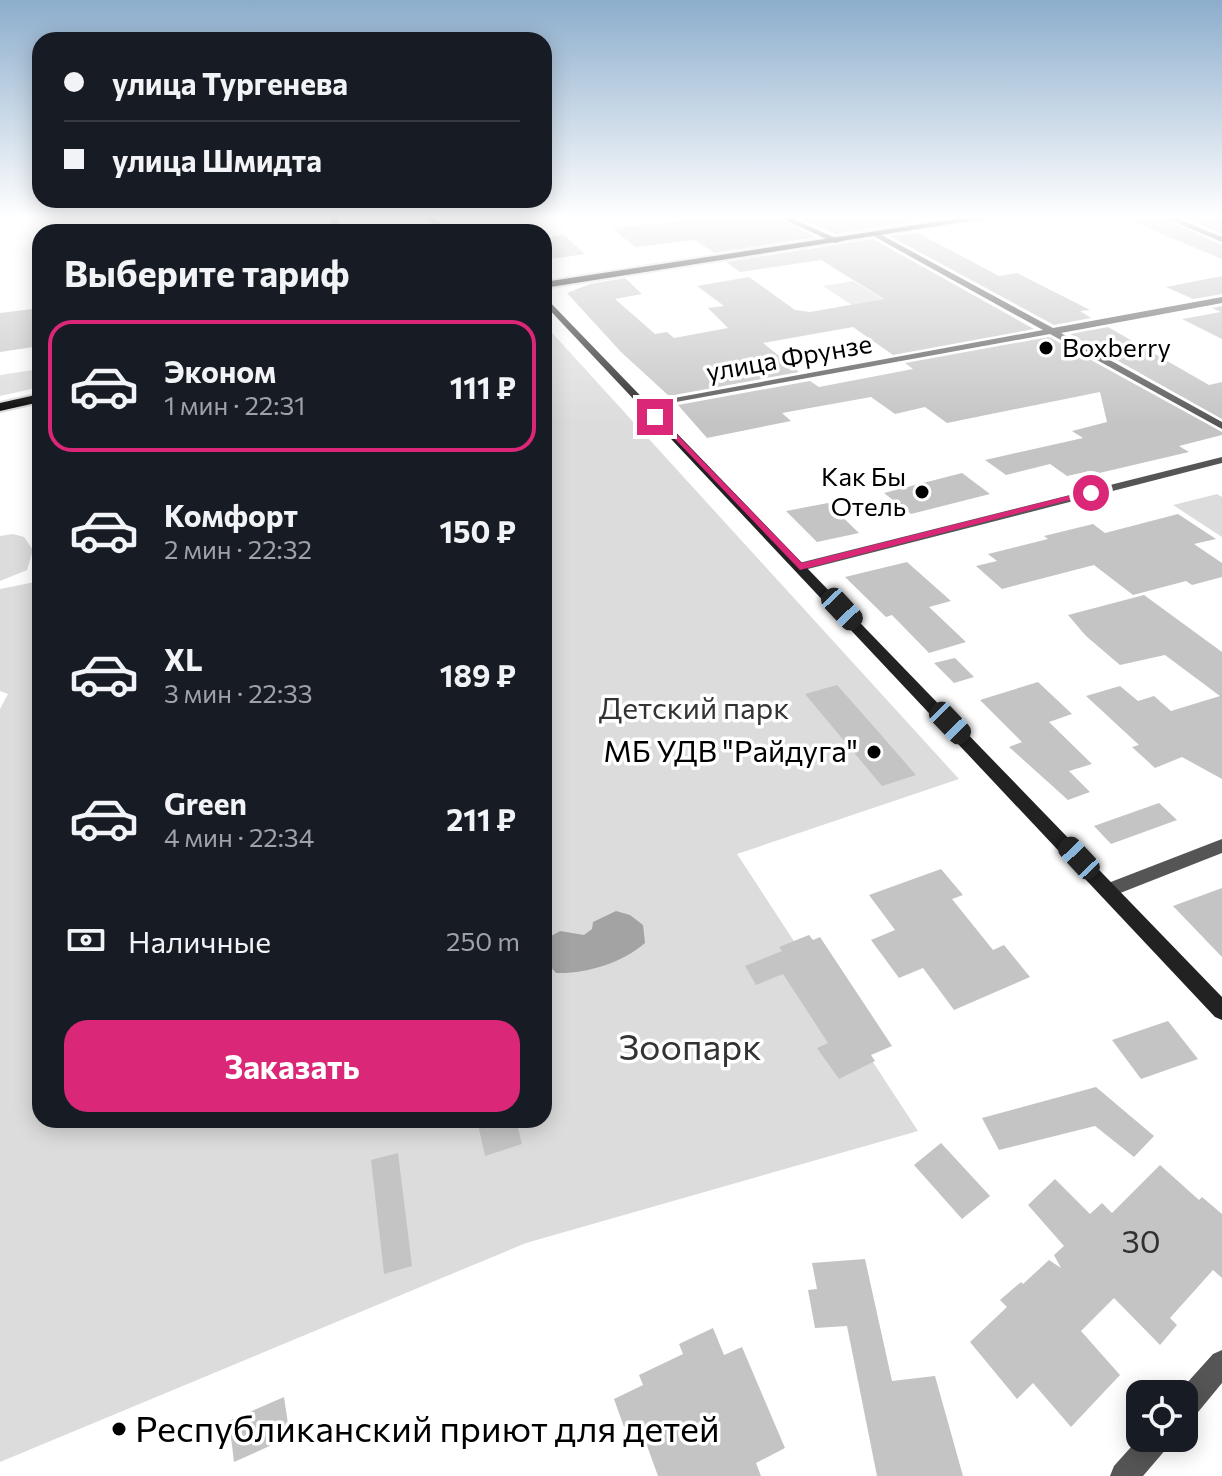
<!DOCTYPE html>
<html lang="ru">
<head>
<meta charset="utf-8">
<style>
  :root { --surface:#171b24; --page:#20242c; --text:#f1f3f6; --muted:#9ea1a6; --line:#363941; --accent:#db2777 }
  body { margin:0; font-family:Commissioner,sans-serif; background:var(--page); color:var(--text); height:100vh; display:flex; flex-direction:column; font-size:30px; white-space:nowrap }
  * { box-sizing:border-box; margin:0 }
  p { font-size:26px; color:var(--muted) }
  .icon { flex:none; width:44px; height:44px; fill:none; stroke:currentColor; stroke-width:2; stroke-linecap:round; stroke-linejoin:round }
  .map { position:relative; flex:1; overflow:hidden }
  .sheet { position:absolute; left:32px; top:224px; width:520px; height:904px; display:flex; flex-direction:column; background:var(--surface); border-radius:24px; box-shadow:0 4px 20px #0003 }
  .sheet>* { flex:none }
  .banner { position:absolute; left:32px; top:32px; width:520px; height:176px; border-radius:24px; box-shadow:0 4px 20px #0003; display:grid; align-content:center; height:176px; padding:0 32px; background:var(--surface) }
  .tools { position:absolute; left:1126px; top:1380px; display:grid; gap:16px }
  .tools a { display:grid; place-items:center; width:72px; height:72px; border-radius:16px; background:var(--surface); box-shadow:0 4px 20px #0003; font-size:40px }
  .end { position:absolute; width:36px; height:36px; margin:-18px; border:10px solid #db2777; background:#fff; box-shadow:0 0 0 4px #fff }
  .from { border-radius:50% }
  .car { position:absolute; width:24px; height:48px; margin:-24px -12px; border-radius:10px; box-shadow:0 0 6px 2px #0007; background:linear-gradient(#222 24%,#8ab4d8 0 40%,#222 0 76%,#8ab4d8 0 86%,#222 0) }
  .banner b { display:flex; align-items:center; gap:28px; height:76px; font-size:30px }
  .banner b+b { border-top:2px solid var(--line) }
  .banner i { width:20px; height:20px; background:var(--text) }
  ul { padding:0; list-style:none }
  li { display:flex; align-items:center; gap:24px; height:132px; margin:0 16px 12px; padding:0 16px; border:4px solid transparent; border-radius:24px }
  li div { flex:1 }
  li b { display:block; font-size:30px }
  li em { font-style:normal; font-weight:700 }
  li.on { border-color:var(--accent) }
  li>.icon { width:72px; height:72px; stroke-width:1.5 }
  h2 { padding:0 32px; font-size:36px; line-height:96px }
  .pay { display:flex; align-items:center; gap:20px; height:88px; padding:0 32px; font-size:30px }
  .pay p { margin-inline-start:auto }
  .cta { display:flex; gap:16px; margin-top:auto; padding:16px 32px }
  .cta a { flex:1; height:92px; border-radius:24px; background:var(--accent); color:#fff; font-size:32px; font-weight:700; line-height:92px; text-align:center }
  .map>svg:first-child { display:block }
  .green { fill:#dcdcdc }
  .water { fill:#a3a3a3 }
  .building { fill:#c4c4c4 }
  .lines { fill:none; stroke-linecap:round; stroke-linejoin:round }
  .primary-casing { stroke:#dbdbdb; stroke-width:4 }
  .street { fill:#555; fill-rule:evenodd }
  .secondary { fill:#222; fill-rule:evenodd }
  .primary { fill:#000; fill-rule:evenodd }
  .route { fill:#db2777 }
  .poi-dot { fill:#000; stroke:#fff; stroke-width:3 }
  .labels { text-anchor:middle; stroke-width:7; stroke-linejoin:round; paint-order:stroke }
  .far-poi-label { font-size:26px; fill:#000; stroke:#fff; text-anchor:start }
  .far-street-label { font-size:26px; fill:#000; stroke:#fff }
  .park-label { font-size:30px; fill:#333; stroke:#fff }
  .poi-label { font-size:30px; fill:#000; stroke:#fff; text-anchor:end }
  .near-number-label { font-size:32px; fill:#313131 }
  .near-park-label { font-size:36px; fill:#333; stroke:#fff }
  .near-poi-label { font-size:36px; fill:#000; stroke:#fff; text-anchor:start }
</style>
</head>
<body>
<div class="map">
<svg width="1222" height="1476" viewBox="0 0 1222 1476">
  <rect width="100%" height="100%" fill="#fff"/>
  <g class="green">
    <path d="M853,281L883,299L852,305L823,286Z"/>
    <path d="M544,324L959,779L737,854L918,1131L526,1243L0,1462V709L8,694L0,691V589L40,581V1120H544Z"/>
    <path d="M40,369V387L0,396V375Z"/>
    <path d="M1217,494L1222,497V537L1173,505Z"/>
    <path d="M13,534L24,537L33,550L27,570L0,581V536Z"/>
  </g>
  <path class="water" d="M616,911L630,915L643,925L645,943C622,963 586,974 556,973L544,960V940L560,931L584,935L592,929L593,922Z"/>
  <g class="building">
    <path d="M708,218H778L816,237L714,253L695,240L635,247L612,228Z"/>
    <path d="M799,218H910V223L835,234Z"/>
    <path d="M1162,218L1222,245V259L1126,219Z"/>
    <path d="M1185,218H1222V234Z"/>
    <path d="M918,233L999,276L1017,273L1090,310L1080,311L1091,318L1054,325L890,236Z"/>
    <path d="M564,235L585,254L551,259L544,252V238Z"/>
    <path d="M873,239L1034,329L893,355L853,327L763,343L799,372L669,396L621,352L567,293L590,284L625,278L642,294L615,299L655,334L667,332L674,338L728,328L708,308L724,306L697,286L749,277L795,310L810,312L884,299L821,260L740,272L726,262Z"/>
    <path d="M1222,276V294L1193,299L1166,287Z"/>
    <path d="M1222,306V339L1182,319L1221,312L1212,308Z"/>
    <path d="M40,308V346L0,352V313Z"/>
    <path d="M1108,327L1209,385L1222,382V419L1070,334Z"/>
    <path d="M1049,337L1222,432V435L1179,446L1189,452L1095,474L1090,471L1067,476L1050,464L1006,475L985,460L1083,438L1072,431L1107,422L1100,392L947,423L925,407L895,414L871,397L782,413L791,421L707,438L678,405L810,381L819,387L913,369L905,363Z"/>
    <path d="M962,473L990,494L911,514L884,493Z"/>
    <path d="M828,503L859,533L817,542L786,511Z"/>
    <path d="M1178,514L1216,539L1194,544L1222,563V577L1192,585L1186,581L1133,595L1094,565L1002,589L976,566L997,561L988,554L1048,539L1044,536L1093,524L1105,533Z"/>
    <path d="M907,562L951,601L929,607L966,642L929,653L892,615L886,617L845,577Z"/>
    <path d="M1144,595L1222,652V779L1182,757L1155,768L1132,747L1139,745L1086,696L1120,686L1138,701L1154,696L1171,711L1220,696L1165,655L1120,665L1086,636L1068,615Z"/>
    <path d="M955,658L974,677L954,683L934,663Z"/>
    <path d="M1038,682L1072,714L1049,722L1092,764L1069,771L1090,792L1068,800L1009,747L1022,742L980,700Z"/>
    <path d="M837,685L875,728L916,775L882,786L805,694Z"/>
    <path d="M1159,803L1177,820L1111,844L1094,826Z"/>
    <path d="M941,869L963,895L952,899L993,950L1004,945L1030,977L954,1010L923,968L899,978L871,940L895,930L869,895Z"/>
    <path d="M1222,888V957L1173,906Z"/>
    <path d="M809,935L813,940L820,937L892,1046L871,1055L875,1061L839,1079L817,1048L828,1043L783,974L756,985L745,966L782,951L779,947Z"/>
    <path d="M1168,1021L1198,1059L1141,1079L1112,1040Z"/>
    <path d="M1096,1087L1154,1136L1134,1157L1095,1126L999,1150L982,1118Z"/>
    <path d="M477,1120H516L522,1144L485,1156Z"/>
    <path d="M941,1143L990,1196L962,1219L914,1165Z"/>
    <path d="M398,1153L412,1266L384,1274L371,1160Z"/>
    <path d="M1160,1165L1199,1200L1202,1197L1222,1214V1278L1213,1270L1170,1318L1177,1325L1160,1345L1114,1298L1081,1331L1120,1375L1071,1427L1033,1383L1017,1399L970,1342L1007,1307L1000,1300L1021,1282L1023,1284L1049,1260L1061,1268L1054,1255L1064,1246L1028,1205L1055,1179L1090,1214L1102,1203L1112,1213Z"/>
    <path d="M865,1259L892,1381L935,1376L963,1476H877L847,1326L815,1328L808,1290L817,1289L812,1263Z"/>
    <path d="M713,1328L724,1355L742,1347L785,1448L756,1463L761,1476H658L638,1421L624,1427L614,1399L643,1385L639,1375L683,1354L679,1344Z"/>
    <path d="M284,1397L290,1437L234,1462L229,1421Z"/>
  </g>
  <g class="lines">
    <defs>
      <g id="primary">
        <path d="M962,218H987L544,288V282Z"/>
        <path d="M40,394V402L0,411V403Z"/>
      </g>
    </defs>
    <use href="#primary" class="primary-casing"/>
    <g class="street">
      <path d="M330,218H338L342,232H334Z"/>
      <path d="M425,218H434L453,232H444Z"/>
      <path d="M1165,218H1176L1222,237V242Z"/>
      <path d="M878,233L1053,328L1222,297V303L1061,333L1222,422V429L1050,334L643,408L642,406L647,403L1043,330L875,237Z"/>
      <path d="M1222,457V463L800,571L793,567L795,564Z"/>
      <path d="M1222,839V853L1110,897L1103,895L1101,890L1103,885Z"/>
      <path d="M1222,1350V1383L1194,1417L1184,1421V1394H1177L1213,1354Z"/>
      <path d="M1140,1437L1171,1438L1167,1448L1143,1476H1110L1114,1466Z"/>
    </g>
    <g class="secondary">
      <path d="M781,218H791L842,241L835,243Z"/>
      <path d="M544,296L1222,997V1020L1215,1017L544,304Z"/>
    </g>
    <use href="#primary" class="primary"/>
  </g>
  <linearGradient id="sky" x2="0" y2="1"><stop stop-color="#8cadcc"/><stop offset="0.51" stop-color="#fff"/><stop offset="1" stop-color="#fff" stop-opacity="0"/></linearGradient>
  <rect width="1222" height="425" fill="url(#sky)"/>
  <path class="route" d="M652,415H658L802,563L1091,490L1096,493L800,570Z"/>
  <g class="poi-dot">
    <circle cx="1046" cy="348" r="8"/>
    <circle cx="922" cy="492" r="8"/>
    <circle cx="874" cy="752" r="8"/>
    <circle cx="119" cy="1429" r="8"/>
  </g>
  <g class="labels">
    <g class="far-poi-label">
      <text x="1062" y="357">Boxberry</text>
      <text x="906" y="486" text-anchor="end">Как Бы<tspan x="906" dy="30">Отель</tspan></text>
    </g>
    <g class="far-street-label">
      <text transform="translate(789 358) rotate(-10)" y="9">улица Фрунзе</text>
    </g>
    <g class="park-label">
      <text x="694" y="719">Детский парк</text>
    </g>
    <g class="poi-label">
      <text x="858" y="762">МБ УДВ "Райдуга"</text>
    </g>
    <g class="near-number-label">
      <text x="1141" y="1253">30</text>
    </g>
    <g class="near-park-label">
      <text x="690" y="1060">Зоопарк</text>
    </g>
    <g class="near-poi-label">
      <text x="135" y="1442">Республиканский приют для детей</text>
    </g>
  </g>
</svg>
<div class="tools">
<a><svg class="icon" aria-label="locate" viewBox="0 0 24 24"><circle cx="12" cy="12" r="6"/><path d="M12 2v4M12 18v4M2 12h4M18 12h4"/></svg></a>
</div>
<i class="end from" style="left:1091px;top:493px"></i>
<i class="end" style="left:655px;top:417px"></i>
<i class="car" style="left:842px;top:609px;rotate:137deg"></i>
<i class="car" style="left:950px;top:723px;rotate:136deg"></i>
<i class="car" style="left:1079px;top:858px;rotate:317deg"></i>
<div class="banner">
<b><i class="from"></i>улица Тургенева</b>
<b><i></i>улица Шмидта</b>
</div>
<section class="sheet">
<h2>Выберите тариф</h2>
<ul>
<li class="on"><svg class="icon" aria-label="car" viewBox="0 0 24 24"><path d="M5 17H2v-5l4-1 3-4h7l3 4 3 1v5h-3M9 17h6M6 11h13"/><circle cx="7" cy="17" r="2"/><circle cx="17" cy="17" r="2"/></svg><div><b>Эконом</b><p>1 мин · 22:31</p></div><em>111 ₽</em></li>
<li><svg class="icon" aria-label="car" viewBox="0 0 24 24"><path d="M5 17H2v-5l4-1 3-4h7l3 4 3 1v5h-3M9 17h6M6 11h13"/><circle cx="7" cy="17" r="2"/><circle cx="17" cy="17" r="2"/></svg><div><b>Комфорт</b><p>2 мин · 22:32</p></div><em>150 ₽</em></li>
<li><svg class="icon" aria-label="car" viewBox="0 0 24 24"><path d="M5 17H2v-5l4-1 3-4h7l3 4 3 1v5h-3M9 17h6M6 11h13"/><circle cx="7" cy="17" r="2"/><circle cx="17" cy="17" r="2"/></svg><div><b>XL</b><p>3 мин · 22:33</p></div><em>189 ₽</em></li>
<li><svg class="icon" aria-label="car" viewBox="0 0 24 24"><path d="M5 17H2v-5l4-1 3-4h7l3 4 3 1v5h-3M9 17h6M6 11h13"/><circle cx="7" cy="17" r="2"/><circle cx="17" cy="17" r="2"/></svg><div><b>Green</b><p>4 мин · 22:34</p></div><em>211 ₽</em></li>
</ul>
<div class="pay"><svg class="icon" aria-label="cash" viewBox="0 0 24 24"><path d="M3 7h18v10H3z"/><circle cx="12" cy="12" r="2"/></svg>Наличные<p>250 m</p></div>
<div class="cta"><a>Заказать</a></div>
</section>
</div>
</body>
</html>
